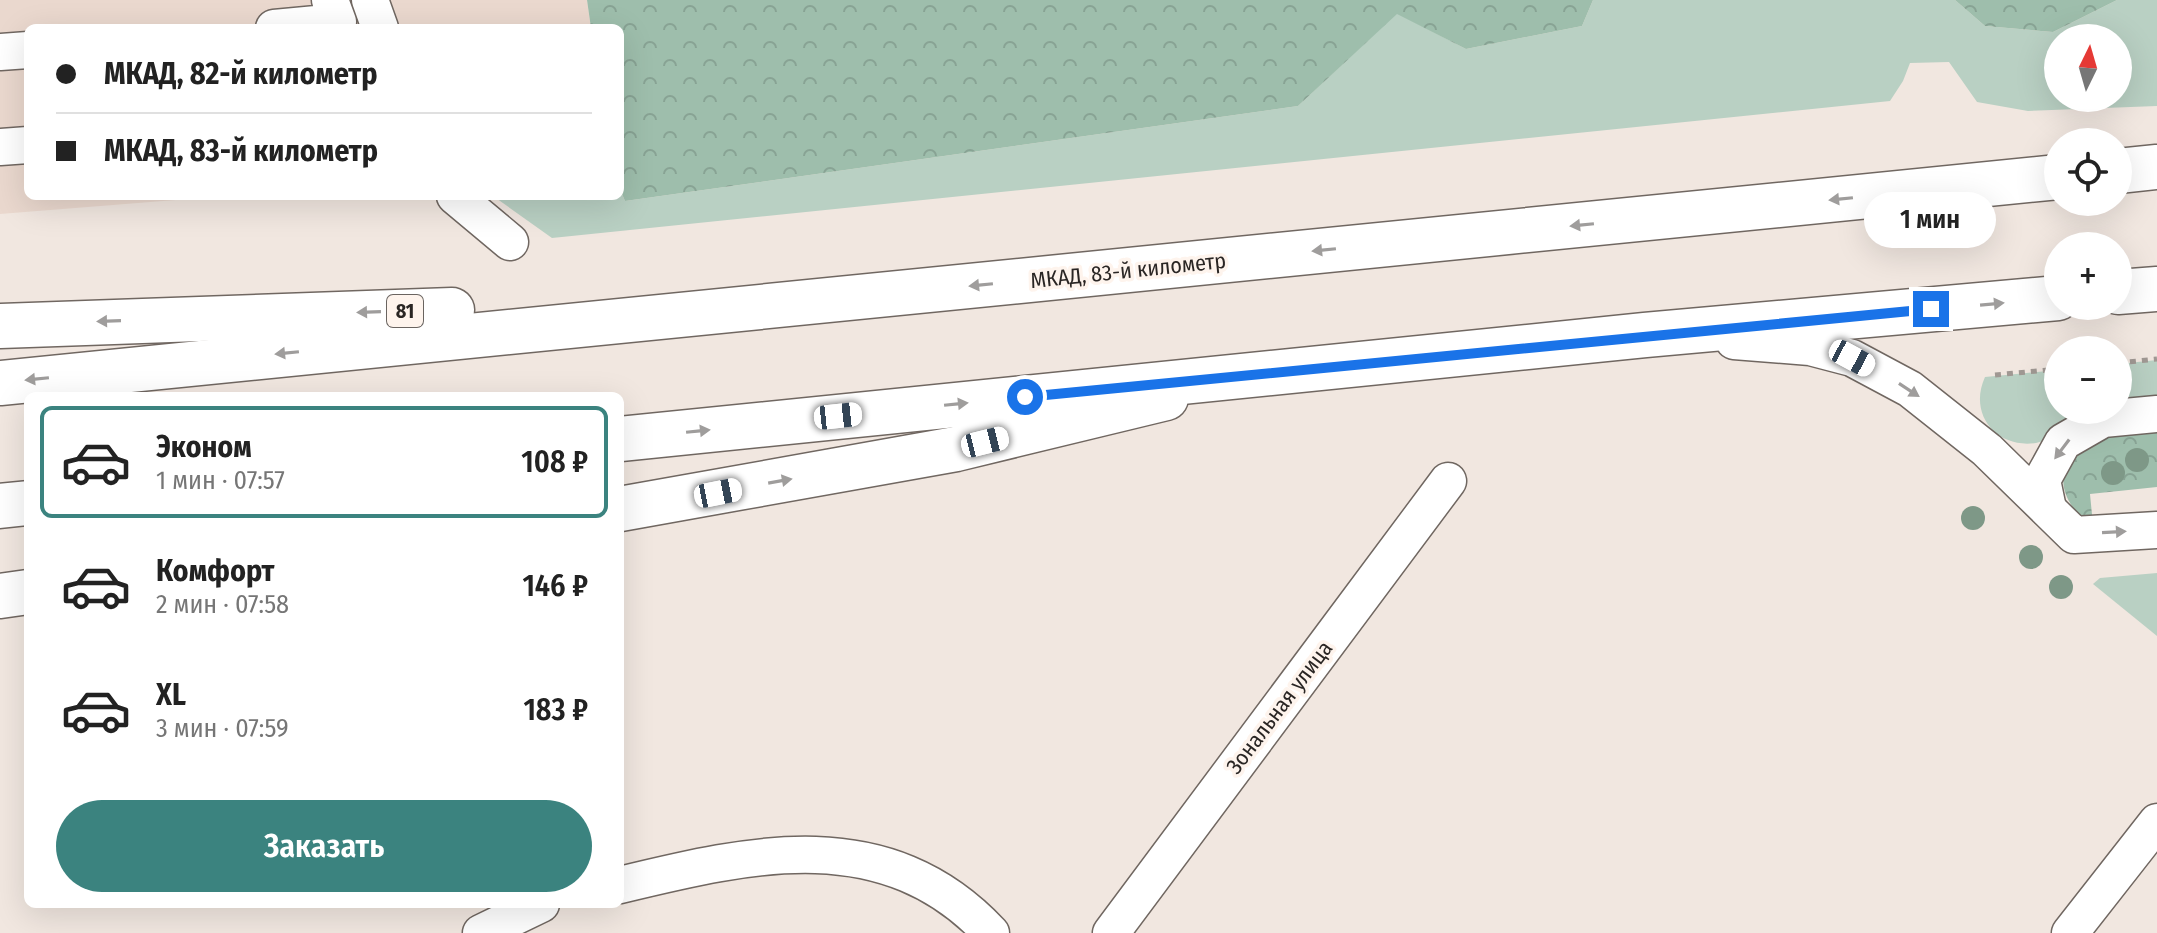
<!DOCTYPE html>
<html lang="ru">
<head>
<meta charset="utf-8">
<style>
  :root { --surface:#fff; --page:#f6f6f6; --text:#222; --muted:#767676; --line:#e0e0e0; --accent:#3b837f }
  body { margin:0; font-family:"Fira Sans Condensed",sans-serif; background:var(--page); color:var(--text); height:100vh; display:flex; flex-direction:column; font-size:30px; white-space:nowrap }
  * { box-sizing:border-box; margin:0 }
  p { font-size:26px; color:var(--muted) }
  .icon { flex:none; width:44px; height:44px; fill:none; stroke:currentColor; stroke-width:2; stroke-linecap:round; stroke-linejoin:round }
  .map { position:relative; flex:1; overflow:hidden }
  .details { position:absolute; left:24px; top:392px; width:600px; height:516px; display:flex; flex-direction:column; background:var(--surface); border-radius:12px; box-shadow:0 8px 32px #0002 }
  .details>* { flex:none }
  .guide { position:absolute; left:24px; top:24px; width:600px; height:176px; border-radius:12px; box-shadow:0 8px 32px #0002; display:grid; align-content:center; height:176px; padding:0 32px; background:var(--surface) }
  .needle { width:52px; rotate:5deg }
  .tools { position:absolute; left:2044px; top:24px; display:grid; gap:16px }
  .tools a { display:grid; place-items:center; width:88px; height:88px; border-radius:50%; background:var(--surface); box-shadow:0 8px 32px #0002; font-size:40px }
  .end { position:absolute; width:36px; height:36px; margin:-18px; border:10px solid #1a73e8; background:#fff; box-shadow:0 0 0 4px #fff }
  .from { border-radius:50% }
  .bubble { position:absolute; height:56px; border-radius:28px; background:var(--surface); box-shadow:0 8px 32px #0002; font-size:26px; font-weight:600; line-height:56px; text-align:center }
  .car { position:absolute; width:24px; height:48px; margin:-24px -12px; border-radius:10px; box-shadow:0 0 6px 2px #0007; background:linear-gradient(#fff 24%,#345 0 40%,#fff 0 76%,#345 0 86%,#fff 0) }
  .guide b { display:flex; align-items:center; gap:28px; height:76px; font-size:30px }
  .guide b+b { border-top:2px solid var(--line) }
  .guide i { width:20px; height:20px; background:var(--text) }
  ul { padding:14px 0 0; list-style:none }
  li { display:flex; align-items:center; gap:24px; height:112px; margin:0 16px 12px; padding:0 16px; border:4px solid transparent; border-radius:12px }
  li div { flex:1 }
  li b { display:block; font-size:30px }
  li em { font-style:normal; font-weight:600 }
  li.current { border-color:var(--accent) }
  li>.icon { width:72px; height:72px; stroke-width:1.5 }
  .primary-button { display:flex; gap:16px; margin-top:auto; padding:16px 32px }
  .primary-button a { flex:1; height:92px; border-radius:48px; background:var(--accent); color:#fff; font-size:32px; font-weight:600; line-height:92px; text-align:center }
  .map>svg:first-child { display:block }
  .built { fill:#ead8ce }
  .grass { fill:#b9d0c3; fill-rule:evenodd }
  .forest { fill:url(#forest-crowns) }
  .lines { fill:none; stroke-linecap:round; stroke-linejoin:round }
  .minor-casing { stroke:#706761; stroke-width:39 }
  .major-casing { stroke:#706761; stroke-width:47 }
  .highway-casing { stroke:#706761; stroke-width:47 }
  .path { stroke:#a09893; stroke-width:5; stroke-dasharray:6 6; stroke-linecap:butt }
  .minor { stroke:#fff; stroke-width:36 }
  .major { stroke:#fff; stroke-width:44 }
  .highway { stroke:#fff; stroke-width:44 }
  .tree { fill:#7e9887 }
  .oneway { fill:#9f9d9c }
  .route { stroke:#1a73e8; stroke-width:10 }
  .labels { text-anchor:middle; stroke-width:7; stroke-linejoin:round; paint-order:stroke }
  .shield { fill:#fef4ed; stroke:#6a6460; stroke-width:2 }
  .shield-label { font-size:20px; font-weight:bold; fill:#2a2624 }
  .street-label { font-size:22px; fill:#2a2624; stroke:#fef4ed }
</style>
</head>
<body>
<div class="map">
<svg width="2157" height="933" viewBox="0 0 2157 933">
  <defs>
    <pattern id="forest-crowns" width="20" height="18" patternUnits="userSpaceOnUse" patternTransform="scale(2)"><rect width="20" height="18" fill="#9ebeac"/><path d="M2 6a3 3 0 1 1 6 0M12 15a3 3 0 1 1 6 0" fill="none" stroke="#88a394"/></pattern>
  </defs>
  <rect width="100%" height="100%" fill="#f1e7e0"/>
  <path class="built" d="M0,0H587L591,28H28V196H226L0,214Z"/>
  <g class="grass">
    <path d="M1593,0H1955L1985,26L2053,32L2117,0H2157V106L2028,111L1977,102L1949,62L1910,63L1903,81L1890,101L552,238L493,196H620V189L625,201L1298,106L1397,13L1466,49L1582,26ZM2058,38H2118V98H2058Z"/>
    <path d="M2157,360V409L2036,443C1996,449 1968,414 1985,377L2058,370V410H2118V364Z"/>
    <path d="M2157,573V636L2093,584L2100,578Z"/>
  </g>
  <g class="forest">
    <path d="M587,0H1593L1582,26L1466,49L1397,14L1298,106L625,201L620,189V28H591Z"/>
    <path d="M1955,0H2117L2053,32L1985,26Z"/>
    <path d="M2157,426V487L2090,494L2093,525L2089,526C2073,510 2058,492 2065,468C2068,458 2079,448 2084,440Z"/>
  </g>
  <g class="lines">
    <defs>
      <g id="minor">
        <path d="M370,0L380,28"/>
        <path d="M274,28L338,22L330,0"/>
        <path d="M0,52L28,50"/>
        <path d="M0,147L28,145"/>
        <path d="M455,196L510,242"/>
        <path d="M1734,341L1810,347L1852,358L1910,389L1987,450L2074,535L2157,530"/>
        <path d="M2048,509L2042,480L2063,442L2103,419L2157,414"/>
        <path d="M620,885C752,853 886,821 991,933"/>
        <path d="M481,933L541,904"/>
        <path d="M1111,933L1448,481"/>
        <path d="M2070,933L2157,822"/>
      </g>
      <g id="major">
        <path d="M620,509L956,449L1166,398"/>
        <path d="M0,596L28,592"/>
      </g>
      <g id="highway">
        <path d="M2118,171L2157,167"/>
        <path d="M2118,292L2157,289"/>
        <path d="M0,326L452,310"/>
        <path d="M0,383L2058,177"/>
        <path d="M620,439L1645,335L2058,298"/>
        <path d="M0,506L28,503"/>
      </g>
    </defs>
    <use href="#minor" class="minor-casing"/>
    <use href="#major" class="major-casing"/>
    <use href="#highway" class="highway-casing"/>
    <g class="path">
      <path d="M2118,363L2157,359"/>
      <path d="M1995,375L2058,369"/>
    </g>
    <use href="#minor" class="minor"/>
    <use href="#major" class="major"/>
    <use href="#highway" class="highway"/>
  </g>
  <g class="tree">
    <circle cx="2137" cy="460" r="12"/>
    <circle cx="2113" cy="473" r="12"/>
    <circle cx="1973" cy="518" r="12"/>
    <circle cx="2031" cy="557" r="12"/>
    <circle cx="2061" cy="587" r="12"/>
  </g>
  <defs><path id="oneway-solid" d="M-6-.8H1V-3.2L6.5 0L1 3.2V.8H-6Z" transform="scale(2)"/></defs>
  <g class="oneway">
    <use href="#oneway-solid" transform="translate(1841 199) rotate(174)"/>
    <use href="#oneway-solid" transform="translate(1582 225) rotate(174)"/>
    <use href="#oneway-solid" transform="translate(1324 250) rotate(174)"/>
    <use href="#oneway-solid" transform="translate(981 285) rotate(174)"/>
    <use href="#oneway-solid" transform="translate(1992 304) rotate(-5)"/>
    <use href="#oneway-solid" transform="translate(369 312) rotate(178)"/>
    <use href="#oneway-solid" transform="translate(109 321) rotate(178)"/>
    <use href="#oneway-solid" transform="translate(287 353) rotate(174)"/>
    <use href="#oneway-solid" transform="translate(37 379) rotate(174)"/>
    <use href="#oneway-solid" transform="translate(1909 390) rotate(33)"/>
    <use href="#oneway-solid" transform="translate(956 404) rotate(-6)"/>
    <use href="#oneway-solid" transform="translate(698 431) rotate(-6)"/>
    <use href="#oneway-solid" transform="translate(2062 449) rotate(127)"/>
    <use href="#oneway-solid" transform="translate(780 481) rotate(-10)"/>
    <use href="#oneway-solid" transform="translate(2114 532) rotate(-3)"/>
  </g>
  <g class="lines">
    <path class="route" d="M1025,397L1931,309"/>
  </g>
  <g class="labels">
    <rect class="shield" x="387" y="295" width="36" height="32" rx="6"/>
    <g class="shield-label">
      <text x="405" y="318">81</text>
    </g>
    <g class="street-label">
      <text transform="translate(1128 270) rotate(-6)" y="8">МКАД, 83-й километр</text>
      <text transform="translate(1279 707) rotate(-53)" y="8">Зональная улица</text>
    </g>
  </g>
</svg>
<div class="tools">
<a><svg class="needle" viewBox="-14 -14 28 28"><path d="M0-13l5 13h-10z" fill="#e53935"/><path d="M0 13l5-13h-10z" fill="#767676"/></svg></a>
<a><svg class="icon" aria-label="locate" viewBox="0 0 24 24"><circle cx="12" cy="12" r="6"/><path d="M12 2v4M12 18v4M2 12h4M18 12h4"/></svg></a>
<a>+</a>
<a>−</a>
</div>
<i class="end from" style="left:1025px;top:397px"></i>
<i class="end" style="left:1931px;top:309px"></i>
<div class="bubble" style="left:1864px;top:192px;width:132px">1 мин</div>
<i class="car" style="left:1852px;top:358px;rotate:118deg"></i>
<i class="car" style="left:838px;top:416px;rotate:84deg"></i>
<i class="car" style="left:985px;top:442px;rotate:76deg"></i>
<i class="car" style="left:718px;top:493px;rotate:79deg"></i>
<div class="guide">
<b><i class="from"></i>МКАД, 82-й километр</b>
<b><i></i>МКАД, 83-й километр</b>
</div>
<section class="details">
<ul>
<li class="current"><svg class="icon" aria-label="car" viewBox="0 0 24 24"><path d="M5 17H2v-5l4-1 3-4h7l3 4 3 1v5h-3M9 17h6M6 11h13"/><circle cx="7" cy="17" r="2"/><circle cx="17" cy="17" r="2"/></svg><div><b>Эконом</b><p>1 мин · 07:57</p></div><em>108 ₽</em></li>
<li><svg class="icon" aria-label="car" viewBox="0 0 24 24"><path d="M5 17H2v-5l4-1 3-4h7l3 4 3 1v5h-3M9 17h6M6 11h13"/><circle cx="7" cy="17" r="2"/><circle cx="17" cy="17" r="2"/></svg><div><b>Комфорт</b><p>2 мин · 07:58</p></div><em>146 ₽</em></li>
<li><svg class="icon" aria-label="car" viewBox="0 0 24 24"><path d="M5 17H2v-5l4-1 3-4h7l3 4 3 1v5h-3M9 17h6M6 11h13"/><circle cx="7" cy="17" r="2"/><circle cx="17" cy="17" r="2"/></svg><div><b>XL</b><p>3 мин · 07:59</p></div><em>183 ₽</em></li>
</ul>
<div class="primary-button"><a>Заказать</a></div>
</section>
</div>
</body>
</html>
